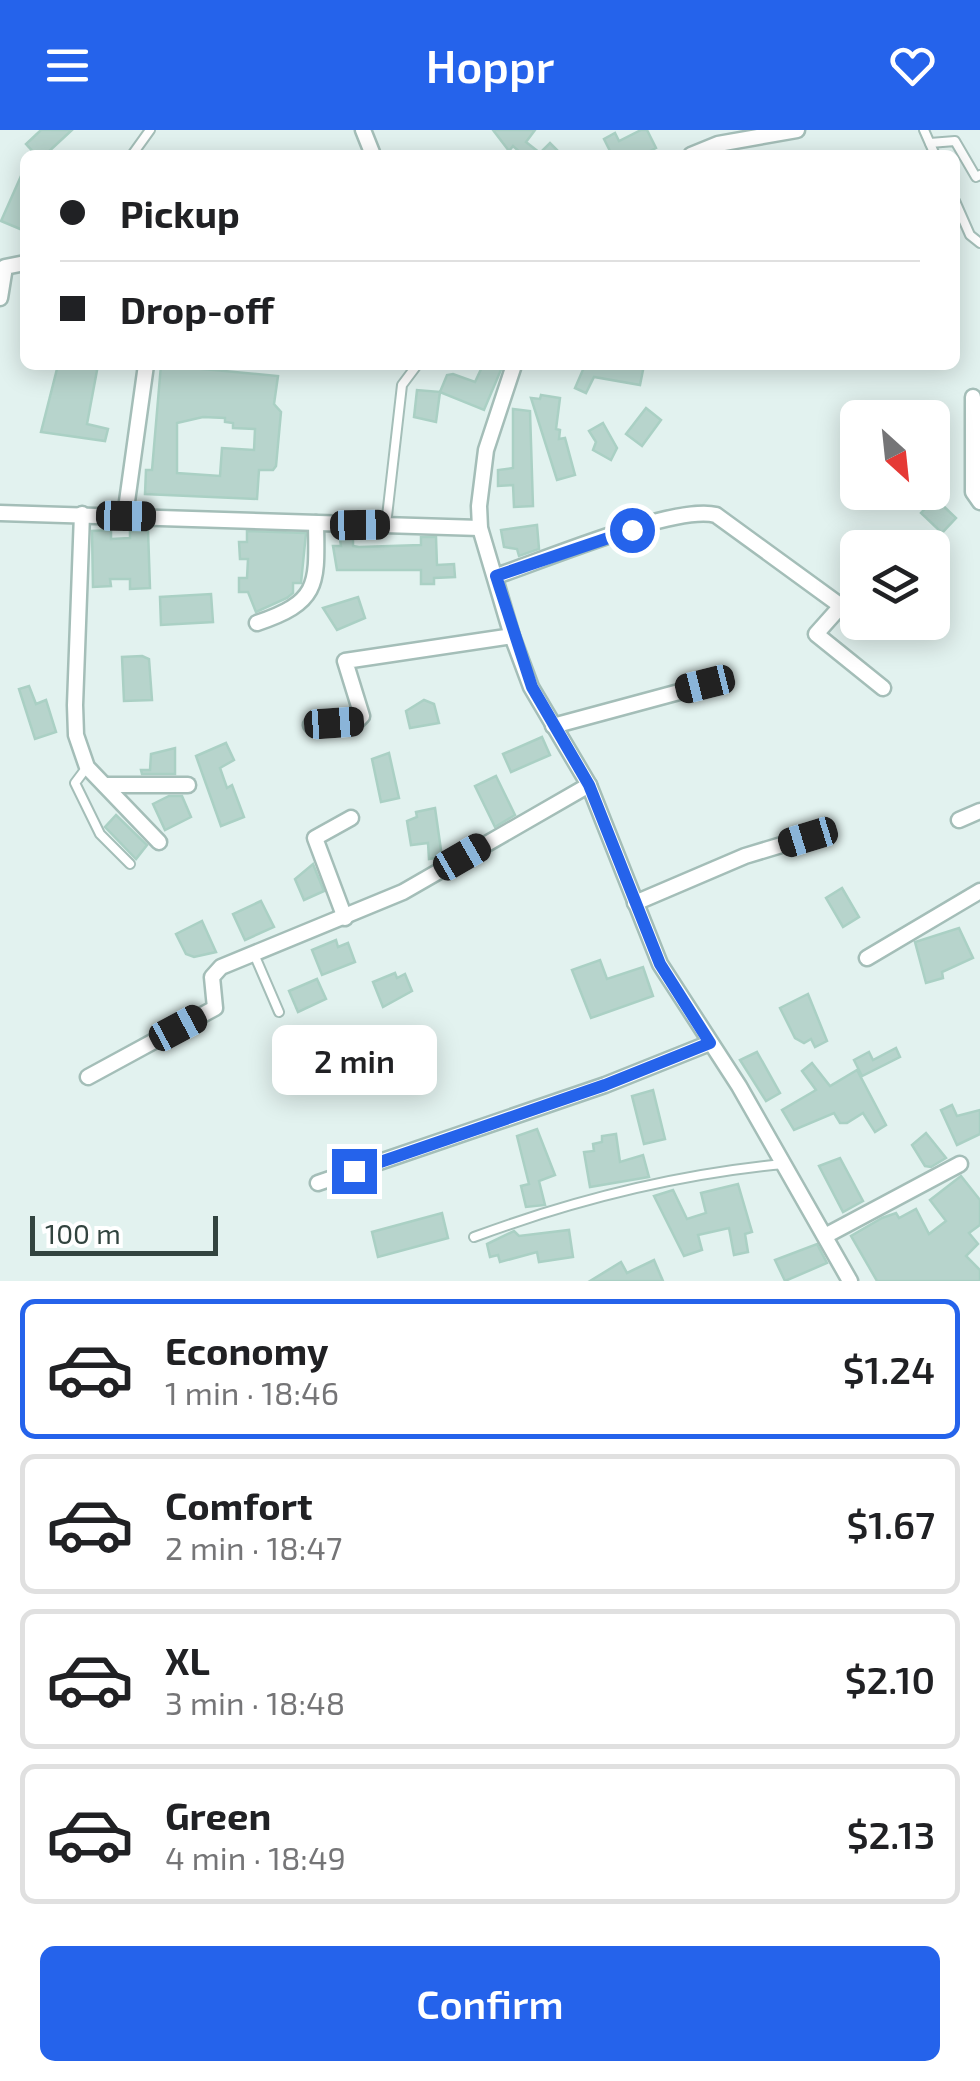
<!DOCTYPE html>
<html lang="en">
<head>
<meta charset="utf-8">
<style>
  :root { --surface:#fff; --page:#f6f6f6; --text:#202124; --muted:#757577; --line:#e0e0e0; --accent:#2563eb }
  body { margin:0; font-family:"Exo 2",sans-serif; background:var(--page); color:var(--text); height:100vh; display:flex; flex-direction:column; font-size:38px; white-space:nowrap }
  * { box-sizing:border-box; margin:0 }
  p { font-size:32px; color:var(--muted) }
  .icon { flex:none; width:55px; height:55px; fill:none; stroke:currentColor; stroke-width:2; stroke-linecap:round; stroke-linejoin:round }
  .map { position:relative; height:1151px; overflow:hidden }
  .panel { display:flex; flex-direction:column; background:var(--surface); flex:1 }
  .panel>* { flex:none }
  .hud { position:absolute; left:20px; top:20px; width:940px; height:220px; border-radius:15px; box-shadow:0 5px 25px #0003; display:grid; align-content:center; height:220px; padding:0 40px; background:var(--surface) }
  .needle { width:65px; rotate:153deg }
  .buttons { position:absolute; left:840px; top:270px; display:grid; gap:20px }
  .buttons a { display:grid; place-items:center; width:110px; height:110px; border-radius:15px; background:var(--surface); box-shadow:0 5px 25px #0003; font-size:50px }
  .scale { position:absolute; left:30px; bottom:25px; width:188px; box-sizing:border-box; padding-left:10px; border:5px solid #32443f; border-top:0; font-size:28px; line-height:35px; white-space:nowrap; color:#32443f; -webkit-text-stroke:8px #fff; paint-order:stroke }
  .end { position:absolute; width:45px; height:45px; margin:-22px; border:12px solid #2563eb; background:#fff; box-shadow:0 0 0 5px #fff }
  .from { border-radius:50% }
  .bubble { position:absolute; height:70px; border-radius:15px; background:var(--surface); box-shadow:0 5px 25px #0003; font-size:32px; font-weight:600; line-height:70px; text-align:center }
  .car { position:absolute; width:30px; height:60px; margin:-30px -15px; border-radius:12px; box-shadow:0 0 8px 2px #0007; background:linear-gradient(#222 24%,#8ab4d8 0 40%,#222 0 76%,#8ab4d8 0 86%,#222 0) }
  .hud b { display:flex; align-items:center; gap:35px; height:95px; font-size:38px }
  .hud b+b { border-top:2px solid var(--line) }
  .hud i { width:25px; height:25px; background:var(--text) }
  ul { padding:18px 0 0; list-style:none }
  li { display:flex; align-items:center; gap:30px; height:140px; margin:0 20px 15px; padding:0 20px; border:5px solid var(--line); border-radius:15px }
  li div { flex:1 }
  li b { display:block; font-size:38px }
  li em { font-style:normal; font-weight:600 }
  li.active { border-color:var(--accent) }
  li>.icon { width:90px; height:90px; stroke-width:1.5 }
  .primary-button { display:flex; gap:20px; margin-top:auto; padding:20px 40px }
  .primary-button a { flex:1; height:115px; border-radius:15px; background:var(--accent); color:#fff; font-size:40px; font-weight:600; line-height:115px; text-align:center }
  header { display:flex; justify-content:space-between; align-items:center; height:130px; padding:0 40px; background:var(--accent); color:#fff; font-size:45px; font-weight:600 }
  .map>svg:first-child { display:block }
  .building { fill:#b7d4cc; stroke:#aad0c4; stroke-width:2.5; fill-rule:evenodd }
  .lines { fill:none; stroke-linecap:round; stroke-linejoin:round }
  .service-casing { stroke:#a4beb8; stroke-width:12 }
  .minor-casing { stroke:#a4beb8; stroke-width:19 }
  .service { stroke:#fff; stroke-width:8 }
  .minor { stroke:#fff; stroke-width:14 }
  .route { stroke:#2563eb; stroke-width:12 }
</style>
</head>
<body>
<header><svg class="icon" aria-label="menu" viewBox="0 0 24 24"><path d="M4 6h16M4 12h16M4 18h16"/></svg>Hoppr<svg class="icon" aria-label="heart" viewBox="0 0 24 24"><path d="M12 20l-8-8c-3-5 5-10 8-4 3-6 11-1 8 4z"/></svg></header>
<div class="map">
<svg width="980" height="1151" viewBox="0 0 980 1151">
  <rect width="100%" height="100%" fill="#e2f2ef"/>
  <g class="building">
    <path d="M41,0H72L45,25H36L26,14Z"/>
    <path d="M493,0H535L526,12L540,23L550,13L562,25H523L513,16L509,21Z"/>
    <path d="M641,0H647L656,18L642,25H612L604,9L615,3L619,11Z"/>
    <path d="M25,37V101L1,91Z"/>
    <path d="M58,235H98L87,294L108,299L105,311L41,302Z"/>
    <path d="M161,235L278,246L274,274L281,282L276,336L273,340H259L257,369L145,364L146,340H152ZM203,287L225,288V292L233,293V298L255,299L254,320L222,318L220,346L177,343V293Z"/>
    <path d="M483,235H503L484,280L440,262L436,292L414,287L417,260L440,262L447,245L453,244L475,252Z"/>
    <path d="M585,235H644L640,255L594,247L586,263L575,258Z"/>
    <path d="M541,265L560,268L556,299L560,300L559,309L565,308L575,345L557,350L531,268L540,269Z"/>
    <path d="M646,278L661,290L642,316L626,304Z"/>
    <path d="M513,279L530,281L533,376L514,377L513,355L498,356V340L513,338Z"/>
    <path d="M603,293L617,318L611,330L593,320L596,312L589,301Z"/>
    <path d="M935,368L956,388L942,403L921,383Z"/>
    <path d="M537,395L539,419L519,426L517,419L504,417L501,400Z"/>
    <path d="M111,400V409L130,408V401L148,400L150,458L130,459V449H110L111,456L93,457L92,401Z"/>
    <path d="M247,401L306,403L301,453H293V463L287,468L256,482L248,462H239V448H247L248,429H240L239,412H247Z"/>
    <path d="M421,407H436L437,435L454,434L455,447L434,448V454H421V440H337L333,416H341L340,409L353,408V416L359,417L421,415Z"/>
    <path d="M211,464L213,492L161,495L160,467Z"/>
    <path d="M358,467L365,488L337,500L323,478Z"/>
    <path d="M142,526L149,529L152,570L124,571L122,527Z"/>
    <path d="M29,556L36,574L46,570L56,602L35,609L19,559Z"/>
    <path d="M424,570L434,574L439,593L410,598L406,581Z"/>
    <path d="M542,607L550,625L511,642L503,624Z"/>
    <path d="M226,613L234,630L220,638L227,658L232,655L244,687L221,696L196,626Z"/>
    <path d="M175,618V644H142L141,640H150L151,624Z"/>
    <path d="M389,623L399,668L381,672L372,629Z"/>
    <path d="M496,646L515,685L495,697L475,656Z"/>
    <path d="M169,666H182L191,687L165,700L153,674Z"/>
    <path d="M435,678L442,727L429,729L428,713L411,715L407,691L417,687L416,682Z"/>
    <path d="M116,685L147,715L136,729L105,697Z"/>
    <path d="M313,734L324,761L304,770L295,749Z"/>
    <path d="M842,758L859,787L843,797L826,768Z"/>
    <path d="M261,771L274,797L245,810L233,784Z"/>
    <path d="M202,791L216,822L194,827L186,824L176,804Z"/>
    <path d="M959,798L973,828L942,842L943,848L926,853L915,812Z"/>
    <path d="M336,810L338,817L348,813L355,832L322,845L312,820Z"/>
    <path d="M600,830L607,849L643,837L653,866L591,888L572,840Z"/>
    <path d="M395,843L397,848L405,844L412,861L383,877L373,852Z"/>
    <path d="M317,849L326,869L298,882L289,861Z"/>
    <path d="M808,864L827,911L815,917L811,909L804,913L795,908L780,878Z"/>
    <path d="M896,918L900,927L862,946L854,930L869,922L873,930Z"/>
    <path d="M757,922L780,963L766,971L740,930Z"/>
    <path d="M812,933L830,956L857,940L886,995L875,1002L863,983L847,993H840L834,983L794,1000L782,980L816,960L802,941Z"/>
    <path d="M653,960L665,1009L644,1014L632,966Z"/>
    <path d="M952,975L957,986L980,980V1004L957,1015L941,980Z"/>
    <path d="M537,999L555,1045L539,1051L545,1075L526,1077L521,1056L529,1054L517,1006Z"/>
    <path d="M926,1003L946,1028L931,1037L925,1036L912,1015Z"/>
    <path d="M616,1004L620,1032L643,1025L649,1047L590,1057L584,1022L594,1021L593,1014L602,1012V1006Z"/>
    <path d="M840,1028L863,1071L843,1082L819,1036Z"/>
    <path d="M961,1046L980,1070V1095L969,1103L978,1114L966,1126L980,1140V1151H877L851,1106L882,1088L896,1083L899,1088L916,1079L929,1104L946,1091L930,1070Z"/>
    <path d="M738,1054L752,1102L745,1104L748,1122L734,1125L729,1098L698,1105L702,1120L684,1126L654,1066L673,1060L687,1089L706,1083L701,1063Z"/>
    <path d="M442,1083L448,1108L378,1127L372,1102Z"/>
    <path d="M569,1100L573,1127L539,1132L537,1122L500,1132L498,1125L490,1127L487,1114L514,1101L519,1106Z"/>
    <path d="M817,1114L827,1133L785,1151L775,1130Z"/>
    <path d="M654,1130L663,1151H590L621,1132L627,1143Z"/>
  </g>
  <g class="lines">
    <defs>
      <g id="service">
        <path d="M924,0L935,25"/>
        <path d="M930,13L955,11L976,47L980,45"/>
        <path d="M132,25L150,0"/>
        <path d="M955,71L970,105L980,113"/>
        <path d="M386,395L402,255L417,235"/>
        <path d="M87,637L75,653L100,704L130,734"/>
        <path d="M254,824L279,882"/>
        <path d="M474,1107C574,1070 678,1044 784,1034"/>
      </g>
      <g id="minor">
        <path d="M363,0L373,25"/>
        <path d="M691,25L718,14L797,0"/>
        <path d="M0,168L5,137L25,133"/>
        <path d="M514,235L486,320L479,376L480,398L512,506L531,557L589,655L660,834L739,956L850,1151"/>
        <path d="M973,267V362L980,372"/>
        <path d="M0,383L480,398"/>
        <path d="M82,384L75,575L76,605L87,637L159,712"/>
        <path d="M125,386L146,235"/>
        <path d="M496,446C542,431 676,374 716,385L841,476L816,504L883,558"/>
        <path d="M257,493C320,472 317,454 316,393"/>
        <path d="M311,595L356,592L362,586L345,531L512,506"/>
        <path d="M553,596L705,555"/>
        <path d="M105,655H188"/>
        <path d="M959,690L980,681"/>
        <path d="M635,773L745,726L808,707"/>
        <path d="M345,788L315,708L351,688"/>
        <path d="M867,828L980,761"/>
        <path d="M88,947L215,878L212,847L221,837L403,762L589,655"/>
        <path d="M318,1053L605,955L710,913"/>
        <path d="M825,1106L960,1034"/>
      </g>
    </defs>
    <use href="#service" class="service-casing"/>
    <use href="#minor" class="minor-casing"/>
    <use href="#service" class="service"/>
    <use href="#minor" class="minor"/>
  </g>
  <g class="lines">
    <path class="route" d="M354,1041L605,955L710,913L660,834L589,655L532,557L496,446L632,400"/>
  </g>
</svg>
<div class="buttons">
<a><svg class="needle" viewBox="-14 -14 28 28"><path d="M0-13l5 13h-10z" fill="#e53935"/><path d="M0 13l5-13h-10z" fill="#757577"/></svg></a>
<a><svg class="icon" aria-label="layers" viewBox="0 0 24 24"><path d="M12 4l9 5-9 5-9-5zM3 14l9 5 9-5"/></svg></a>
</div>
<div class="scale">100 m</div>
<i class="end from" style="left:632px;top:400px"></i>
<i class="end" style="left:354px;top:1041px"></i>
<div class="bubble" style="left:272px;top:895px;width:165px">2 min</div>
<i class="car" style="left:126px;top:386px;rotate:91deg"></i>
<i class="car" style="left:360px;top:395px;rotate:89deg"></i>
<i class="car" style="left:705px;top:554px;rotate:256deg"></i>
<i class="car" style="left:334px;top:593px;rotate:86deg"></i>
<i class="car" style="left:808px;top:707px;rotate:253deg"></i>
<i class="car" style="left:462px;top:727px;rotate:60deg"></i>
<i class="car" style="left:178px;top:898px;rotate:62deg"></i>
<div class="hud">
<b><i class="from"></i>Pickup</b>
<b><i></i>Drop-off</b>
</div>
</div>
<section class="panel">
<ul>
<li class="active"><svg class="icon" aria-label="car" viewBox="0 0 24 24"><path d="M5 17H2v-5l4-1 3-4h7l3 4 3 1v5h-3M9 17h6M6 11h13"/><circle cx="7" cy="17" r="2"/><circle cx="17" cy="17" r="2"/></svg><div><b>Economy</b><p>1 min · 18:46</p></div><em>$1.24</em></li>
<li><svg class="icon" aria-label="car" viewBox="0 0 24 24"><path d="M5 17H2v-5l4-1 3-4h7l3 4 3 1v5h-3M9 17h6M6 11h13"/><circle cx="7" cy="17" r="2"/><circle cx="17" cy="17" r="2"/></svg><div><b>Comfort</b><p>2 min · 18:47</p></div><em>$1.67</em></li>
<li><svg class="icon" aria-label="car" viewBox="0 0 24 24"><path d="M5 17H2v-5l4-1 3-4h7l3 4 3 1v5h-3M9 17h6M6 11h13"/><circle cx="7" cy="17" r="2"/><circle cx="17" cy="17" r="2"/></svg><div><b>XL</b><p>3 min · 18:48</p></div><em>$2.10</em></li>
<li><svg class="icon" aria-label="car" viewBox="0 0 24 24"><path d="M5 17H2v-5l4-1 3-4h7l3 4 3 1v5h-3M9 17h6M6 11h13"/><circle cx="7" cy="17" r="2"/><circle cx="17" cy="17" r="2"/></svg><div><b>Green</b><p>4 min · 18:49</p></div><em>$2.13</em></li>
</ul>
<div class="primary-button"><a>Confirm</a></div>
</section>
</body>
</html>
